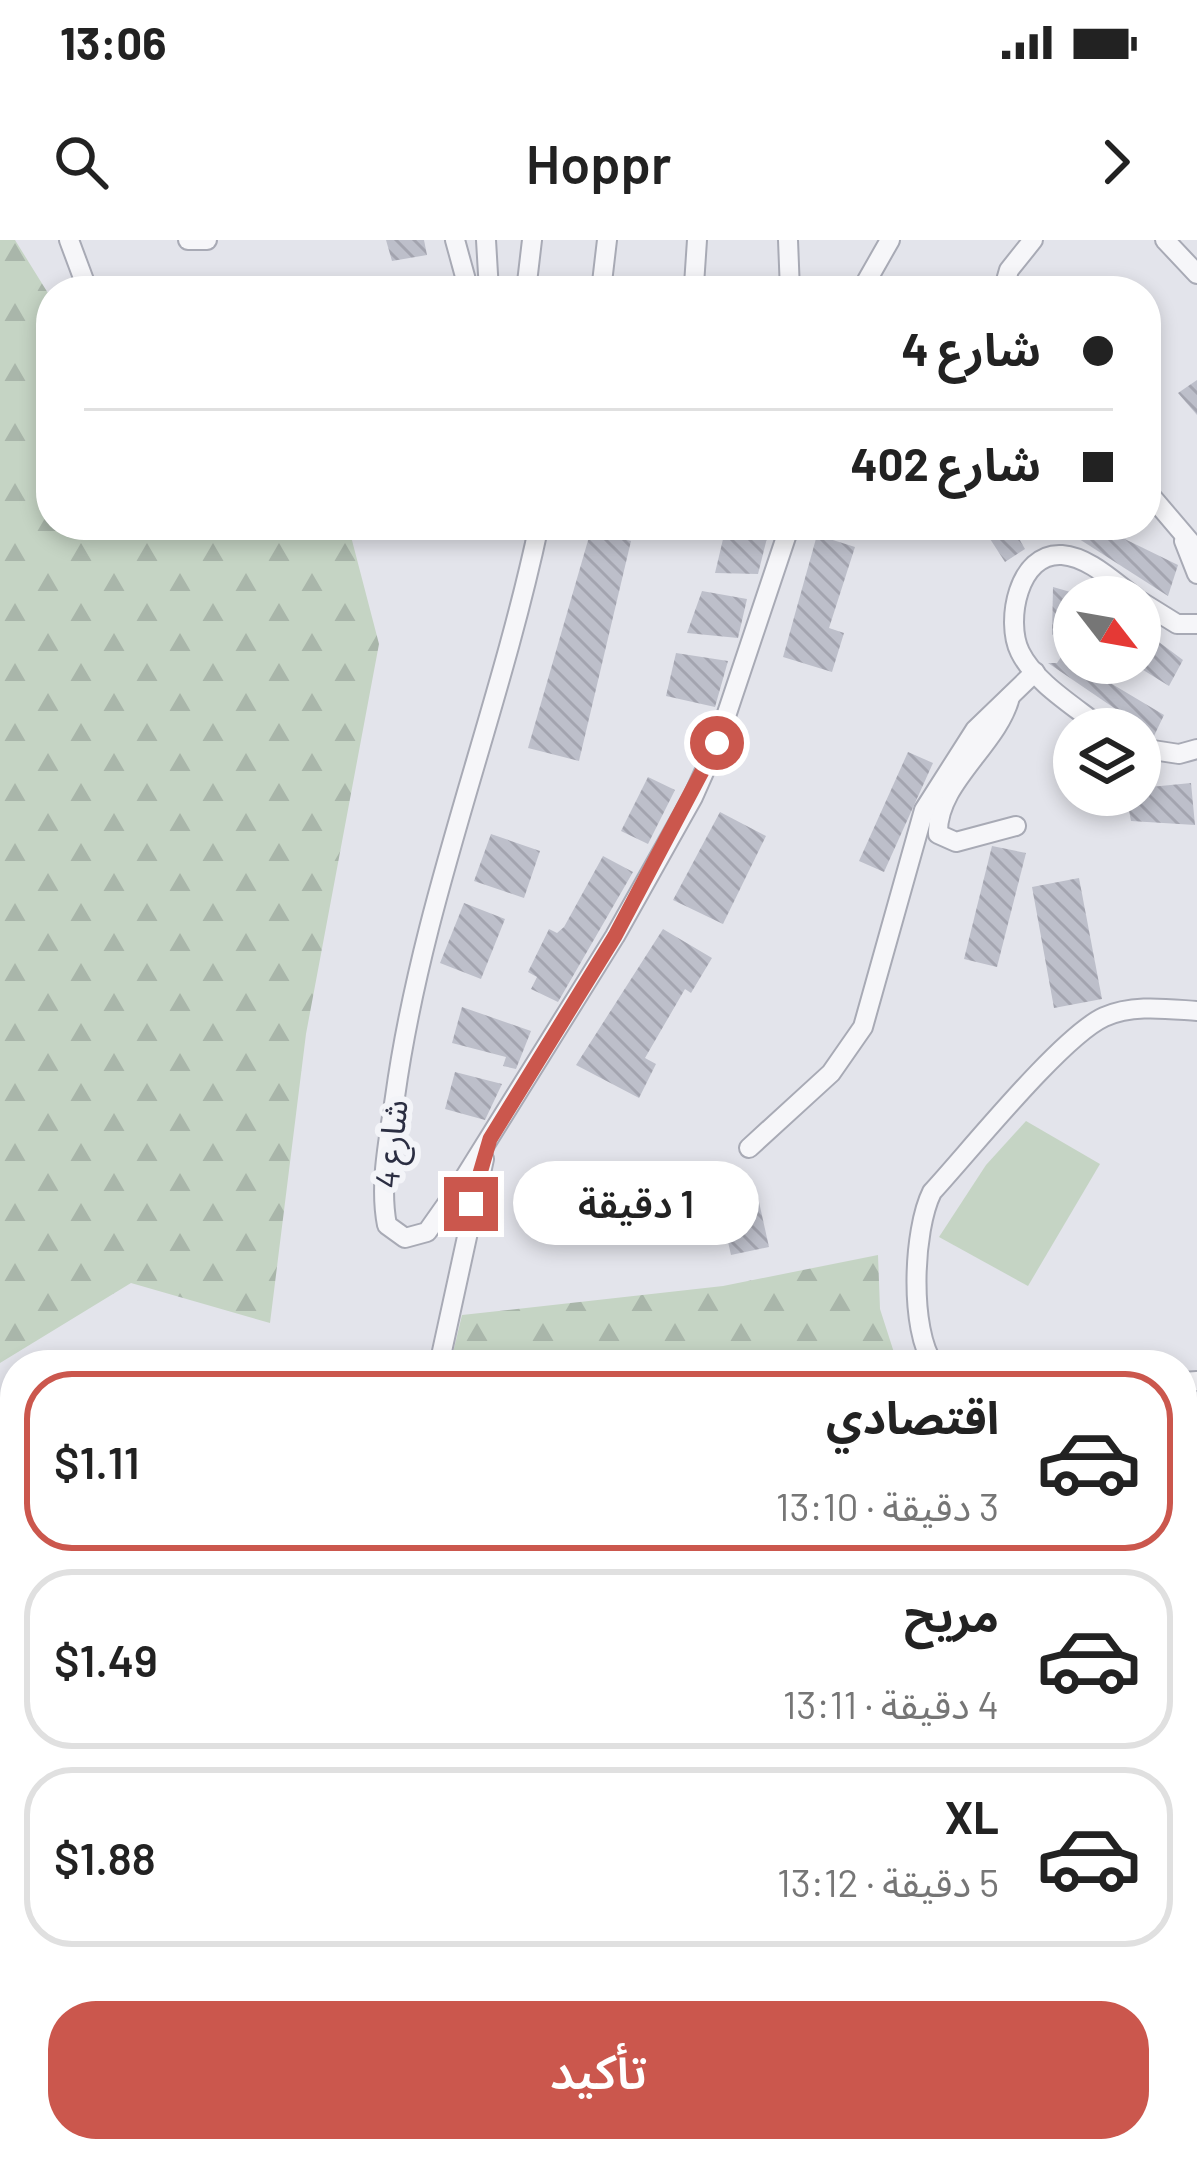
<!DOCTYPE html>
<html lang="ar">
<head>
<meta charset="utf-8">
<style>
  :root { --surface:#fff; --page:#f6f6f6; --text:#222; --muted:#767676; --line:#e0e0e0; --accent:#cb574d }
  body { margin:0; font-family:Barlow,"Noto Sans Arabic",sans-serif; background:var(--page); color:var(--text); direction:rtl; height:100vh; display:flex; flex-direction:column; font-size:45px; white-space:nowrap }
  * { box-sizing:border-box; margin:0 }
  p { font-size:39px; color:var(--muted) }
  .icon { flex:none; width:66px; height:66px; fill:none; stroke:currentColor; stroke-width:2; stroke-linecap:round; stroke-linejoin:round }
  .map { position:relative; flex:1; overflow:hidden; direction:ltr }
  .drawer { position:absolute; left:0px; top:1110px; width:1197px; height:813px; display:flex; flex-direction:column; background:var(--surface); border-radius:48px 48px 0 0; box-shadow:0 6px 18px #0003; direction:rtl }
  .drawer>* { flex:none }
  .guide { position:absolute; left:36px; top:36px; width:1125px; height:264px; border-radius:48px; box-shadow:0 6px 18px #0003; direction:rtl; display:grid; align-content:center; height:264px; padding:0 48px; background:var(--surface) }
  .needle { width:78px; rotate:121deg }
  .controls { position:absolute; left:1053px; top:336px; display:grid; gap:24px }
  .controls a { display:grid; place-items:center; width:108px; height:108px; border-radius:50%; background:var(--surface); box-shadow:0 6px 18px #0003; font-size:60px }
  .end { position:absolute; width:54px; height:54px; margin:-27px; border:15px solid #cb574d; background:#fff; box-shadow:0 0 0 6px #fff }
  .from { border-radius:50% }
  .bubble { position:absolute; height:84px; border-radius:42px; background:var(--surface); box-shadow:0 6px 18px #0003; font-size:39px; font-weight:600; line-height:84px; text-align:center; direction:rtl }
  .guide b { display:flex; align-items:center; gap:42px; height:114px; font-size:45px }
  .guide b+b { border-top:3px solid var(--line) }
  .guide i { width:30px; height:30px; background:var(--text) }
  ul { padding:21px 0 0; list-style:none }
  li { display:flex; align-items:center; gap:36px; height:180px; margin:0 24px 18px; padding:0 24px; border:6px solid var(--line); border-radius:48px }
  li div { flex:1 }
  li b { display:block; font-size:45px }
  li em { font-style:normal; font-weight:600 }
  li.active { border-color:var(--accent) }
  li>.icon { width:108px; height:108px; stroke-width:1.5 }
  .action { display:flex; gap:24px; margin-top:auto; padding:24px 48px }
  .action a { flex:1; height:138px; border-radius:48px; background:var(--accent); color:#fff; font-size:48px; font-weight:600; line-height:138px; text-align:center }
  .status { display:flex; justify-content:space-between; align-items:center; height:84px; padding:0 60px; background:var(--surface); direction:ltr }
  .status svg { height:33px; fill:currentColor }
  header { display:flex; justify-content:space-between; align-items:center; height:156px; padding:0 48px; background:var(--surface); font-size:54px; font-weight:600 }
  .map>svg:first-child { display:block }
  .forest { fill:url(#forest-firs) }
  .garden { fill:#c5d4c4 }
  .building { fill:url(#building-back-hatch) }
  .lines { fill:none; stroke-linecap:round; stroke-linejoin:round }
  .minor-casing { stroke:#a8aab5; stroke-width:22 }
  .minor { stroke:#f6f6f9; stroke-width:18 }
  .route { stroke:#cb574d; stroke-width:15 }
  .labels { text-anchor:middle; stroke-width:12; stroke-linejoin:round; paint-order:stroke }
  .street-label { font-size:33px; fill:#2b2e42; stroke:#f3f4f8 }
</style>
</head>
<body>
<div class="status"><b>13:06</b><svg viewBox="0 0 49 12"><path d="M0 12V9h3v3zM5 12V6h3v6zM10 12V3h3v9zM15 12V0h3v12zM26 1h20v11H26zM47 4h2v5h-2z"/></svg></div>
<header><svg class="icon" aria-label="forward" viewBox="0 0 24 24"><path d="M9 5l7 7-7 7"/></svg>Hoppr<svg class="icon" aria-label="search" viewBox="0 0 24 24"><circle cx="10" cy="10" r="6"/><path d="M15 15l6 6"/></svg></header>
<div class="map">
<svg width="1197" height="1922" viewBox="0 0 1197 1922">
  <defs>
    <pattern id="forest-firs" width="22" height="20" patternUnits="userSpaceOnUse" patternTransform="scale(3)"><rect width="22" height="20" fill="#c5d4c4"/><path d="M5 1l3.5 6h-7zM16 11l3.5 6h-7z" fill="#a9b6aa"/></pattern>
    <pattern id="building-back-hatch" width="6" height="6" patternUnits="userSpaceOnUse" patternTransform="scale(3)"><rect width="6" height="6" fill="#bdbfca"/><path d="M-1 5l2 2M0 0l6 6M5-1l2 2" fill="none" stroke="#a3a4af"/></pattern>
  </defs>
  <rect width="100%" height="100%" fill="#e3e4eb"/>
  <g class="forest">
    <path d="M0,0H15L51,58V285H348L379,404L306,794L270,1083L131,1043L0,1123Z"/>
    <path d="M878,1015L880,1069L898,1125H450L462,1075L723,1046Z"/>
    <path d="M15,1611V1908H150L97,1922H0V1624Z"/>
  </g>
  <path class="garden" d="M1026,881L1100,924L1028,1046L939,997L986,925Z"/>
  <g class="building">
    <path d="M386,0H424L427,15L392,21Z"/>
    <path d="M1197,140V175L1178,153Z"/>
    <path d="M981,285H1011L1025,309L1005,322Z"/>
    <path d="M1083,285H1096L1178,325L1168,356L1076,297Z"/>
    <path d="M591,290L631,301L579,521L528,508Z"/>
    <path d="M724,295L767,298L758,334L715,333Z"/>
    <path d="M817,295L855,307L829,388L844,393L832,432L783,417Z"/>
    <path d="M1053,347L1074,353V382L1052,395Z"/>
    <path d="M702,351L747,359L738,398L687,393Z"/>
    <path d="M1140,388L1183,420L1169,446L1140,428Z"/>
    <path d="M1074,398V423H1128L1112,444L1164,475L1154,496L1116,476L1120,472L1048,423H1057Z"/>
    <path d="M676,413L728,421L715,467L666,456Z"/>
    <path d="M908,512L933,523L884,632L859,621Z"/>
    <path d="M648,537L675,550L648,604L621,591Z"/>
    <path d="M1191,543L1195,585L1131,581L1126,555H1140V548Z"/>
    <path d="M720,572L766,596L723,684L673,660Z"/>
    <path d="M491,594L540,611L524,658L474,641Z"/>
    <path d="M992,606L1026,613L997,727L964,719Z"/>
    <path d="M603,616L633,632L558,762L531,749L537,737L528,732L549,689L557,693L564,687Z"/>
    <path d="M1079,638L1102,759L1054,768L1032,647Z"/>
    <path d="M464,663L505,679L481,739L440,723Z"/>
    <path d="M663,689L712,718L691,753L685,749L645,818L656,824L639,858L576,825Z"/>
    <path d="M462,767L531,791L516,829L503,826L506,817L452,803Z"/>
    <path d="M455,832L502,844L485,880L445,869Z"/>
    <path d="M757,953L769,1007L731,1015L719,962Z"/>
    <path d="M15,1227V1264L0,1267V1230Z"/>
    <path d="M0,1422L15,1424V1456L0,1455Z"/>
    <path d="M0,1501L15,1511V1563L0,1574Z"/>
    <path d="M487,1908H579L569,1922H495Z"/>
    <path d="M788,1908H846L839,1922H814Z"/>
  </g>
  <g class="lines">
    <defs>
      <g id="minor">
        <path d="M69,0L88,51"/>
        <path d="M188,0H207"/>
        <path d="M455,0L469,51"/>
        <path d="M486,0L489,51"/>
        <path d="M788,0L790,51"/>
        <path d="M1165,0L1197,34"/>
        <path d="M694,45L697,0"/>
        <path d="M526,51L532,0"/>
        <path d="M601,51L607,0"/>
        <path d="M861,51L890,0"/>
        <path d="M1003,51L1009,30L1033,0"/>
        <path d="M1146,250L1197,310"/>
        <path d="M539,285C498,478 422,661 395,857C389,899 379,944 387,985L405,998L427,992L458,948L615,696L693,557L717,503L790,285"/>
        <path d="M869,287L870,285"/>
        <path d="M1184,301L1197,334"/>
        <path d="M1140,361L1177,384H1197"/>
        <path d="M1010,457C998,505 936,543 938,594L956,602L1016,586"/>
        <path d="M1103,489C1076,467 1035,443 1020,412C1005,382 1018,312 1062,315C1089,317 1114,342 1135,357"/>
        <path d="M1140,508L1179,514L1197,509"/>
        <path d="M749,908L831,833L863,787L924,570L975,490L1035,432"/>
        <path d="M439,1125L484,919"/>
        <path d="M934,1125C909,1090 913,990 932,952C969,912 1061,797 1104,777C1133,764 1167,769 1197,771"/>
        <path d="M1182,1142L1197,1141"/>
        <path d="M0,1600L15,1585"/>
        <path d="M1182,1648L1197,1642"/>
        <path d="M1182,1709L1197,1686"/>
        <path d="M582,1922L605,1908"/>
        <path d="M860,1922L862,1911"/>
      </g>
    </defs>
    <use href="#minor" class="minor-casing"/>
    <use href="#minor" class="minor"/>
  </g>
  <g class="lines">
    <path class="route" d="M471,964L490,899L615,696L717,503"/>
  </g>
  <g class="labels">
    <g class="street-label">
      <text transform="translate(391 904) rotate(-84)" y="12">شارع 4</text>
    </g>
  </g>
</svg>
<div class="controls">
<a><svg class="needle" viewBox="-14 -14 28 28"><path d="M0-13l5 13h-10z" fill="#e53935"/><path d="M0 13l5-13h-10z" fill="#767676"/></svg></a>
<a><svg class="icon" aria-label="layers" viewBox="0 0 24 24"><path d="M12 4l9 5-9 5-9-5zM3 14l9 5 9-5"/></svg></a>
</div>
<i class="end from" style="left:717px;top:503px"></i>
<i class="end" style="left:471px;top:964px"></i>
<div class="bubble" style="left:513px;top:921px;width:246px">1 دقيقة</div>
<div class="guide">
<b><i class="from"></i>شارع 4</b>
<b><i></i>شارع 402</b>
</div>
<section class="drawer">
<ul>
<li class="active"><svg class="icon" aria-label="car" viewBox="0 0 24 24"><path d="M5 17H2v-5l4-1 3-4h7l3 4 3 1v5h-3M9 17h6M6 11h13"/><circle cx="7" cy="17" r="2"/><circle cx="17" cy="17" r="2"/></svg><div><b>اقتصادي</b><p>3 دقيقة · 13:10</p></div><em>$1.11</em></li>
<li><svg class="icon" aria-label="car" viewBox="0 0 24 24"><path d="M5 17H2v-5l4-1 3-4h7l3 4 3 1v5h-3M9 17h6M6 11h13"/><circle cx="7" cy="17" r="2"/><circle cx="17" cy="17" r="2"/></svg><div><b>مريح</b><p>4 دقيقة · 13:11</p></div><em>$1.49</em></li>
<li><svg class="icon" aria-label="car" viewBox="0 0 24 24"><path d="M5 17H2v-5l4-1 3-4h7l3 4 3 1v5h-3M9 17h6M6 11h13"/><circle cx="7" cy="17" r="2"/><circle cx="17" cy="17" r="2"/></svg><div><b>XL</b><p>5 دقيقة · 13:12</p></div><em>$1.88</em></li>
</ul>
<div class="action"><a>تأكيد</a></div>
</section>
</div>
</body>
</html>
